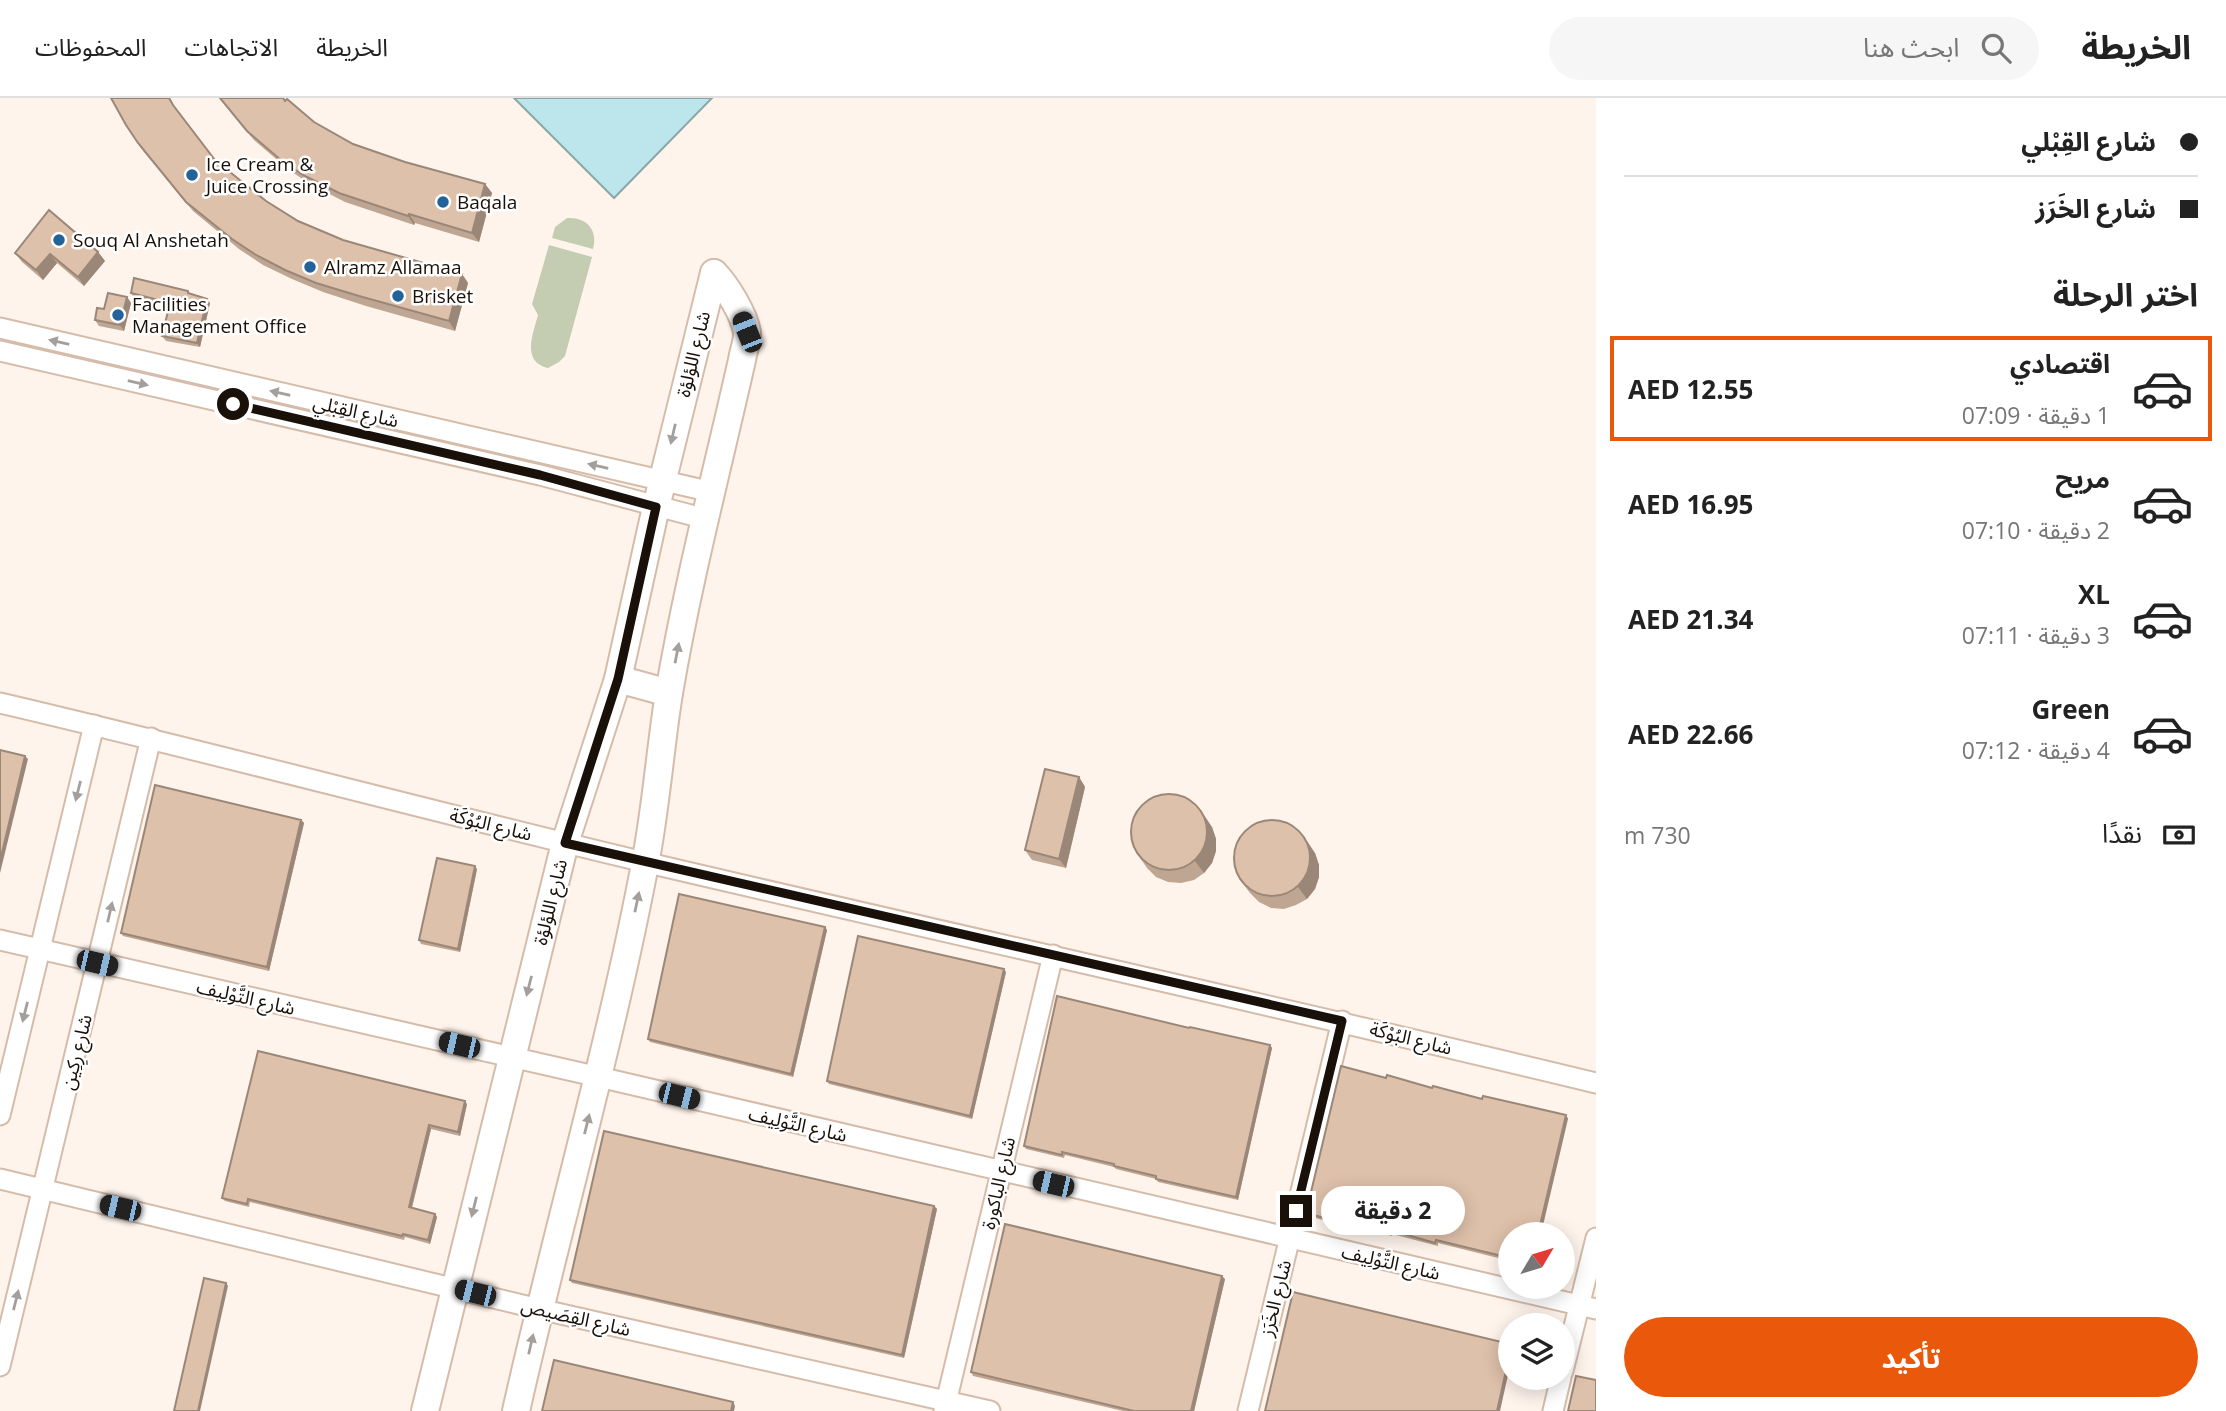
<!DOCTYPE html>
<html lang="ar">
<head>
<meta charset="utf-8">
<style>
  :root { --surface:#fff; --page:#f6f6f6; --text:#222; --muted:#767676; --line:#e0e0e0; --accent:#ea580c }
  body { margin:0; font-family:"Open Sans","Noto Sans Arabic",sans-serif; background:var(--page); color:var(--text); direction:rtl; height:100vh; display:flex; flex-direction:column; font-size:26px; white-space:nowrap }
  * { box-sizing:border-box; margin:0 }
  p { font-size:23px; color:var(--muted) }
  .icon { flex:none; width:38px; height:38px; fill:none; stroke:currentColor; stroke-width:2; stroke-linecap:round; stroke-linejoin:round }
  .map { position:relative; flex:1; overflow:hidden; direction:ltr }
  .drawer { display:flex; flex-direction:column; background:var(--surface); width:630px }
  .drawer>* { flex:none }
  .guide { display:grid; align-content:center; height:154px; padding:0 28px; background:var(--surface) }
  .needle { width:46px; rotate:52deg }
  .tools { position:absolute; left:1498px; top:1124px; display:grid; gap:14px }
  .tools a { display:grid; place-items:center; width:77px; height:77px; border-radius:50%; background:var(--surface); box-shadow:0 4px 18px #0003; font-size:35px }
  .end { position:absolute; width:32px; height:32px; margin:-16px; border:9px solid #19100a; background:#fff; box-shadow:0 0 0 4px #fff }
  .from { border-radius:50% }
  .bubble { position:absolute; height:49px; border-radius:24px; background:var(--surface); box-shadow:0 4px 18px #0003; font-size:23px; font-weight:700; line-height:49px; text-align:center; direction:rtl }
  .car { position:absolute; width:21px; height:42px; margin:-21px -10px; border-radius:9px; box-shadow:0 0 5px 2px #0007; background:linear-gradient(#222 24%,#8ab4d8 0 40%,#222 0 76%,#8ab4d8 0 86%,#222 0) }
  .guide b { display:flex; align-items:center; gap:24px; height:66px; font-size:26px }
  .guide b+b { border-top:2px solid var(--line) }
  .guide i { width:18px; height:18px; background:var(--text) }
  ul { padding:0; list-style:none }
  li { display:flex; align-items:center; gap:21px; height:105px; margin:0 14px 10px; padding:0 14px; border:4px solid transparent; border-radius:0px }
  li div { flex:1 }
  li b { display:block; font-size:26px }
  li em { font-style:normal; font-weight:700 }
  li.current { border-color:var(--accent) }
  li>.icon { width:63px; height:63px; stroke-width:1.5 }
  h2 { padding:0 28px; font-size:32px; line-height:84px }
  .pay { display:flex; align-items:center; gap:18px; height:77px; padding:0 28px; font-size:26px }
  .pay p { margin-inline-start:auto }
  .cta { display:flex; gap:14px; margin-top:auto; padding:14px 28px }
  .cta a { flex:1; height:80px; border-radius:42px; background:var(--accent); color:#fff; font-size:28px; font-weight:700; line-height:80px; text-align:center }
  header { display:flex; align-items:center; gap:42px; box-sizing:border-box; height:98px; padding:0 35px; background:var(--surface); border-bottom:2px solid var(--line) }
  header strong { font-size:33px }
  nav { display:flex; gap:38px; margin-inline-start:auto; font-size:24px }
  .search { width:490px; height:63px; background:var(--page); display:flex; align-items:center; gap:18px; box-sizing:border-box; padding:0 24px; border-radius:38px; color:var(--muted); font-size:26px }
  main { display:flex; flex:1; min-height:0 }
  .map>svg:first-child { display:block }
  .green { fill:#c4cdb1 }
  .water { fill:#bce6ec; stroke:#8ba6a8; stroke-width:2 }
  .lines { fill:none; stroke-linecap:round; stroke-linejoin:round }
  .street-casing { stroke:#d5bcaa; stroke-width:23 }
  .secondary-casing { stroke:#d5bcaa; stroke-width:30 }
  .street { stroke:#fff; stroke-width:19 }
  .secondary { stroke:#fff; stroke-width:26 }
  .wall { fill:#bfa693 }
  .shaded-wall { fill:#9b8778 }
  .building { fill:#dec1ab; stroke:#9b8778; stroke-width:2 }
  .oneway { fill:#a39f9d }
  .route { stroke:#19100a; stroke-width:9 }
  .poi-dot { fill:#246399; stroke:#fff; stroke-width:2.5 }
  .labels { text-anchor:middle; stroke-width:5; stroke-linejoin:round; paint-order:stroke }
  .poi-label { font-size:19px; fill:#19100a; stroke:#fff; text-anchor:start }
  .street-label { font-size:19px; fill:#19100a; stroke:#fff }
</style>
</head>
<body>
<header>
<strong>الخريطة</strong>
<div class="search"><svg class="icon" aria-label="search" viewBox="0 0 24 24"><circle cx="10" cy="10" r="6"/><path d="M15 15l6 6"/></svg>ابحث هنا</div>
<nav><a>الخريطة</a><a>الاتجاهات</a><a>المحفوظات</a></nav>
</header>
<main>
<section class="drawer">
<div class="guide">
<b><i class="from"></i>شارع القِبْلي</b>
<b><i></i>شارع الخَرَز</b>
</div>
<h2>اختر الرحلة</h2>
<ul>
<li class="current"><svg class="icon" aria-label="car" viewBox="0 0 24 24"><path d="M5 17H2v-5l4-1 3-4h7l3 4 3 1v5h-3M9 17h6M6 11h13"/><circle cx="7" cy="17" r="2"/><circle cx="17" cy="17" r="2"/></svg><div><b>اقتصادي</b><p>1 دقيقة · 07:09</p></div><em>AED 12.55</em></li>
<li><svg class="icon" aria-label="car" viewBox="0 0 24 24"><path d="M5 17H2v-5l4-1 3-4h7l3 4 3 1v5h-3M9 17h6M6 11h13"/><circle cx="7" cy="17" r="2"/><circle cx="17" cy="17" r="2"/></svg><div><b>مريح</b><p>2 دقيقة · 07:10</p></div><em>AED 16.95</em></li>
<li><svg class="icon" aria-label="car" viewBox="0 0 24 24"><path d="M5 17H2v-5l4-1 3-4h7l3 4 3 1v5h-3M9 17h6M6 11h13"/><circle cx="7" cy="17" r="2"/><circle cx="17" cy="17" r="2"/></svg><div><b>XL</b><p>3 دقيقة · 07:11</p></div><em>AED 21.34</em></li>
<li><svg class="icon" aria-label="car" viewBox="0 0 24 24"><path d="M5 17H2v-5l4-1 3-4h7l3 4 3 1v5h-3M9 17h6M6 11h13"/><circle cx="7" cy="17" r="2"/><circle cx="17" cy="17" r="2"/></svg><div><b>Green</b><p>4 دقيقة · 07:12</p></div><em>AED 22.66</em></li>
</ul>
<div class="pay"><svg class="icon" aria-label="cash" viewBox="0 0 24 24"><path d="M3 7h18v10H3z"/><circle cx="12" cy="12" r="2"/></svg>نقدًا<p>730 m</p></div>
<div class="cta"><a>تأكيد</a></div>
</section>
<div class="map">
<svg width="1596" height="1313" viewBox="0 0 1596 1313">
  <rect width="100%" height="100%" fill="#fef4ec"/>
  <g class="green">
    <path d="M567,120C587,119 598,132 593,151L552,140L555,129Z"/>
    <path d="M549,147L592,159L565,258L559,264L548,270C521,264 533,236 538,217L532,206Z"/>
  </g>
  <path class="water" d="M514,0H712L614,100Z"/>
  <g class="lines">
    <defs>
      <g id="street">
        <path d="M0,230L712,394"/>
        <path d="M0,253L540,377L706,421"/>
        <path d="M0,605C214,655 426,712 640,763C959,838 1278,908 1596,985"/>
        <path d="M0,842L599,979L1596,1211"/>
        <path d="M0,1017L94,627"/>
        <path d="M0,1081L539,1211L990,1313"/>
        <path d="M0,1268L151,640"/>
        <path d="M1563,1273L1596,1140"/>
        <path d="M944,1313L1053,857"/>
        <path d="M1248,1313L1342,923"/>
        <path d="M1553,1313L1561,1279"/>
      </g>
      <g id="secondary">
        <path d="M618,581L669,595"/>
        <path d="M425,1313L565,745L618,581L656,409L714,175"/>
        <path d="M516,1313C557,1130 610,950 645,766C656,710 660,652 669,595C688,483 717,373 742,262C743,254 748,242 747,234C744,216 726,187 714,175"/>
      </g>
    </defs>
    <use href="#street" class="street-casing"/>
    <use href="#secondary" class="secondary-casing"/>
    <use href="#street" class="street"/>
    <use href="#secondary" class="secondary"/>
  </g>
  <g class="wall">
    <path d="M111,0H170L177,13L215,62L266,103L298,123L343,142L462,176L468,185L455,233L366,208L323,194L292,181L263,167L239,151L193,113L144,54L126,27Z"/>
    <path d="M219,0H283L314,24L353,46L405,64L485,86L492,95L479,144L415,125L414,127L345,104L310,86L289,72L254,42Z"/>
    <path d="M98,154L105,163L84,188L57,165L43,182L22,164L15,155Z"/>
    <path d="M131,195L191,196L210,205L200,249L166,243L162,238L169,208L134,200Z"/>
    <path d="M127,199L131,205L124,233L99,228L95,222L104,211Z"/>
    <path d="M1079,679L1085,689L1066,770L1032,762L1025,752Z"/>
    <path d="M301,722L304,725L269,873L123,838L121,835Z"/>
    <path d="M1212,729L1216,741V753L1212,765L1204,775L1194,782L1181,785L1168,784L1156,779L1147,770L1138,757Z"/>
    <path d="M1315,755L1319,767V779L1315,791L1307,801L1296,807L1284,811L1271,810L1259,804L1250,795L1241,783Z"/>
    <path d="M477,771L460,854L421,846L419,842Z"/>
    <path d="M825,829L827,832L793,979L650,944L648,941Z"/>
    <path d="M1006,874L972,1021L829,986L827,983Z"/>
    <path d="M1189,930L1270,947L1272,950L1238,1102L1158,1084L1156,1081L1116,1071L1114,1069L1065,1057L1064,1060L1026,1051L1024,1048Z"/>
    <path d="M1386,980L1482,1001L1566,1017L1568,1021L1510,1136V1163L1438,1145V1148L1392,1136V1138L1346,1125L1345,1128L1308,1118L1306,1115Z"/>
    <path d="M467,1006L460,1038L431,1031L412,1110L435,1116L437,1119L430,1146L405,1139L404,1142L250,1104L249,1109L225,1103L222,1100Z"/>
    <path d="M934,1108L937,1111L904,1260L572,1185L570,1182Z"/>
    <path d="M1225,1181L1194,1313H1123L973,1278L971,1274Z"/>
  </g>
  <g class="shaded-wall">
    <path d="M485,86L492,95L479,144L472,135Z"/>
    <path d="M409,116L415,125L414,127L408,118Z"/>
    <path d="M98,154L105,163L84,188L78,179Z"/>
    <path d="M50,156L57,165L43,182L36,172Z"/>
    <path d="M462,176L468,185L455,233L449,223Z"/>
    <path d="M127,199L131,205L124,233L120,227Z"/>
    <path d="M207,201L210,205L200,249L197,245Z"/>
    <path d="M25,658L28,661L0,775V763Z"/>
    <path d="M1079,679L1085,689L1066,770L1059,761Z"/>
    <path d="M1204,717L1212,729L1216,741V753L1212,765L1204,775L1195,763Z"/>
    <path d="M301,722L304,725L269,873L267,869Z"/>
    <path d="M1307,743L1315,755L1319,767V779L1315,791L1307,801L1298,789Z"/>
    <path d="M475,768L477,771L460,854L458,851Z"/>
    <path d="M825,829L827,832L793,979L791,976Z"/>
    <path d="M1004,871L1006,874L972,1021L970,1018Z"/>
    <path d="M1270,947L1272,950L1238,1102L1236,1099Z"/>
    <path d="M465,1003L467,1006L460,1038L458,1034Z"/>
    <path d="M1566,1017L1568,1021L1541,1136H1538Z"/>
    <path d="M429,1027L431,1031L411,1112L409,1109Z"/>
    <path d="M934,1108L937,1111L904,1260L902,1257Z"/>
    <path d="M435,1116L437,1119L430,1146L428,1142Z"/>
    <path d="M1222,1178L1225,1181L1194,1313H1191Z"/>
    <path d="M226,1185L228,1188L200,1313H198Z"/>
    <path d="M1510,1255V1268L1500,1313H1497Z"/>
    <path d="M733,1304L735,1308L734,1313H731Z"/>
  </g>
  <g class="building">
    <path d="M111,0H169L173,7L215,62L266,103L298,123L343,142L462,176L449,223L359,198L316,185L285,172L256,157L232,141L186,104L138,45L126,27Z"/>
    <path d="M220,0H283L285,3L287,1L314,24L353,46L405,64L485,86L472,135L409,116L408,118L339,95L303,77L282,63L247,33Z"/>
    <path d="M49,112L98,154L78,179L50,156L36,172L15,155Z"/>
    <path d="M134,180L188,193V195L207,201L197,245L162,238L170,205L131,195Z"/>
    <path d="M108,195L127,199L120,227L95,222L97,210L104,211Z"/>
    <path d="M0,652L25,658L0,763Z"/>
    <path d="M1045,671L1079,679L1059,761L1025,752Z"/>
    <path d="M155,687L301,722L267,869L121,835Z"/>
    <circle cx="1169" cy="734" r="38"/>
    <circle cx="1272" cy="760" r="38"/>
    <path d="M437,760L475,768L458,851L419,842Z"/>
    <path d="M679,796L825,829L791,976L648,941Z"/>
    <path d="M858,838L1004,871L970,1018L827,983Z"/>
    <path d="M1057,898L1189,930L1190,929L1270,947L1236,1099L1156,1081V1078L1114,1068V1066L1062,1054V1057L1024,1048Z"/>
    <path d="M258,953L465,1003L458,1034L429,1027L409,1109L435,1116L428,1142L403,1136L402,1138L248,1101L247,1106L222,1100Z"/>
    <path d="M1341,968L1386,980L1387,977L1432,990L1433,988L1482,1001L1483,998L1566,1017L1538,1136H1510V1160L1436,1142L1435,1145L1390,1132L1389,1135L1344,1122L1343,1125L1306,1115Z"/>
    <path d="M604,1033L934,1108L902,1257L570,1182Z"/>
    <path d="M1005,1126L1222,1178L1191,1313H1134L971,1274Z"/>
    <path d="M204,1180L226,1185L198,1313H174Z"/>
    <path d="M1293,1194L1510,1246V1255L1497,1313H1265Z"/>
    <path d="M554,1262L733,1304L731,1313H542Z"/>
    <path d="M1576,1278L1596,1282V1313H1568Z"/>
  </g>
  <defs><path id="oneway-solid" d="M-6-.8H1V-3.2L6.5 0L1 3.2V.8H-6Z" transform="scale(1.75)"/></defs>
  <g class="oneway">
    <use href="#oneway-solid" transform="translate(59 244) rotate(-167)"/>
    <use href="#oneway-solid" transform="translate(138 285) rotate(13)"/>
    <use href="#oneway-solid" transform="translate(280 295) rotate(-167)"/>
    <use href="#oneway-solid" transform="translate(673 336) rotate(103)"/>
    <use href="#oneway-solid" transform="translate(598 368) rotate(-167)"/>
    <use href="#oneway-solid" transform="translate(677 555) rotate(-79)"/>
    <use href="#oneway-solid" transform="translate(78 693) rotate(104)"/>
    <use href="#oneway-solid" transform="translate(637 804) rotate(-78)"/>
    <use href="#oneway-solid" transform="translate(110 814) rotate(-77)"/>
    <use href="#oneway-solid" transform="translate(529 888) rotate(104)"/>
    <use href="#oneway-solid" transform="translate(25 914) rotate(104)"/>
    <use href="#oneway-solid" transform="translate(587 1026) rotate(-76)"/>
    <use href="#oneway-solid" transform="translate(474 1109) rotate(104)"/>
    <use href="#oneway-solid" transform="translate(16 1202) rotate(-76)"/>
    <use href="#oneway-solid" transform="translate(531 1246) rotate(-77)"/>
  </g>
  <g class="lines">
    <path class="route" d="M233,306L540,377L656,409L618,581L565,745L1342,923L1296,1113"/>
  </g>
  <g class="poi-dot">
    <circle cx="192" cy="77" r="7"/>
    <circle cx="443" cy="104" r="7"/>
    <circle cx="59" cy="142" r="7"/>
    <circle cx="310" cy="169" r="7"/>
    <circle cx="398" cy="198" r="7"/>
    <circle cx="118" cy="217" r="7"/>
  </g>
  <g class="labels">
    <g class="poi-label">
      <text x="206" y="73">Ice Cream &amp;<tspan x="206" dy="22">Juice Crossing</tspan></text>
      <text x="457" y="111">Baqala</text>
      <text x="73" y="149">Souq Al Anshetah</text>
      <text x="324" y="176">Alramz Allamaa</text>
      <text x="412" y="205">Brisket</text>
      <text x="132" y="213">Facilities<tspan x="132" dy="22">Management Office</tspan></text>
    </g>
    <g class="street-label">
      <text transform="translate(693 256) rotate(-76)" y="7">شارع اللؤلؤة</text>
      <text transform="translate(356 313) rotate(13)" y="7">شارع القِبْلي</text>
      <text transform="translate(491 726) rotate(14)" y="7">شارع البُوْكَة</text>
      <text transform="translate(550 804) rotate(-76)" y="7">شارع اللؤلؤة</text>
      <text transform="translate(246 899) rotate(13)" y="7">شارع التَّوْلِيف</text>
      <text transform="translate(1411 940) rotate(14)" y="7">شارع البُوْكَة</text>
      <text transform="translate(76 954) rotate(-76)" y="7">شارع رِكِين</text>
      <text transform="translate(798 1026) rotate(13)" y="7">شارع التَّوْلِيف</text>
      <text transform="translate(998 1085) rotate(-77)" y="7">شارع الباكورة</text>
      <text transform="translate(1391 1164) rotate(13)" y="7">شارع التَّوْلِيف</text>
      <text transform="translate(1275 1200) rotate(-76)" y="7">شارع الخَرَز</text>
      <text transform="translate(576 1219) rotate(13)" y="7">شارع القِصَيص</text>
    </g>
  </g>
</svg>
<div class="tools">
<a><svg class="needle" viewBox="-14 -14 28 28"><path d="M0-13l5 13h-10z" fill="#e53935"/><path d="M0 13l5-13h-10z" fill="#767676"/></svg></a>
<a><svg class="icon" aria-label="layers" viewBox="0 0 24 24"><path d="M12 4l9 5-9 5-9-5zM3 14l9 5 9-5"/></svg></a>
</div>
<i class="end from" style="left:233px;top:306px"></i>
<i class="end" style="left:1296px;top:1113px"></i>
<div class="bubble" style="left:1321px;top:1088px;width:144px">2 دقيقة</div>
<i class="car" style="left:747px;top:234px;rotate:338deg"></i>
<i class="car" style="left:97px;top:865px;rotate:103deg"></i>
<i class="car" style="left:459px;top:947px;rotate:283deg"></i>
<i class="car" style="left:679px;top:998px;rotate:104deg"></i>
<i class="car" style="left:1053px;top:1086px;rotate:283deg"></i>
<i class="car" style="left:120px;top:1110px;rotate:283deg"></i>
<i class="car" style="left:475px;top:1195px;rotate:284deg"></i>
</div>
</main>
</body>
</html>
